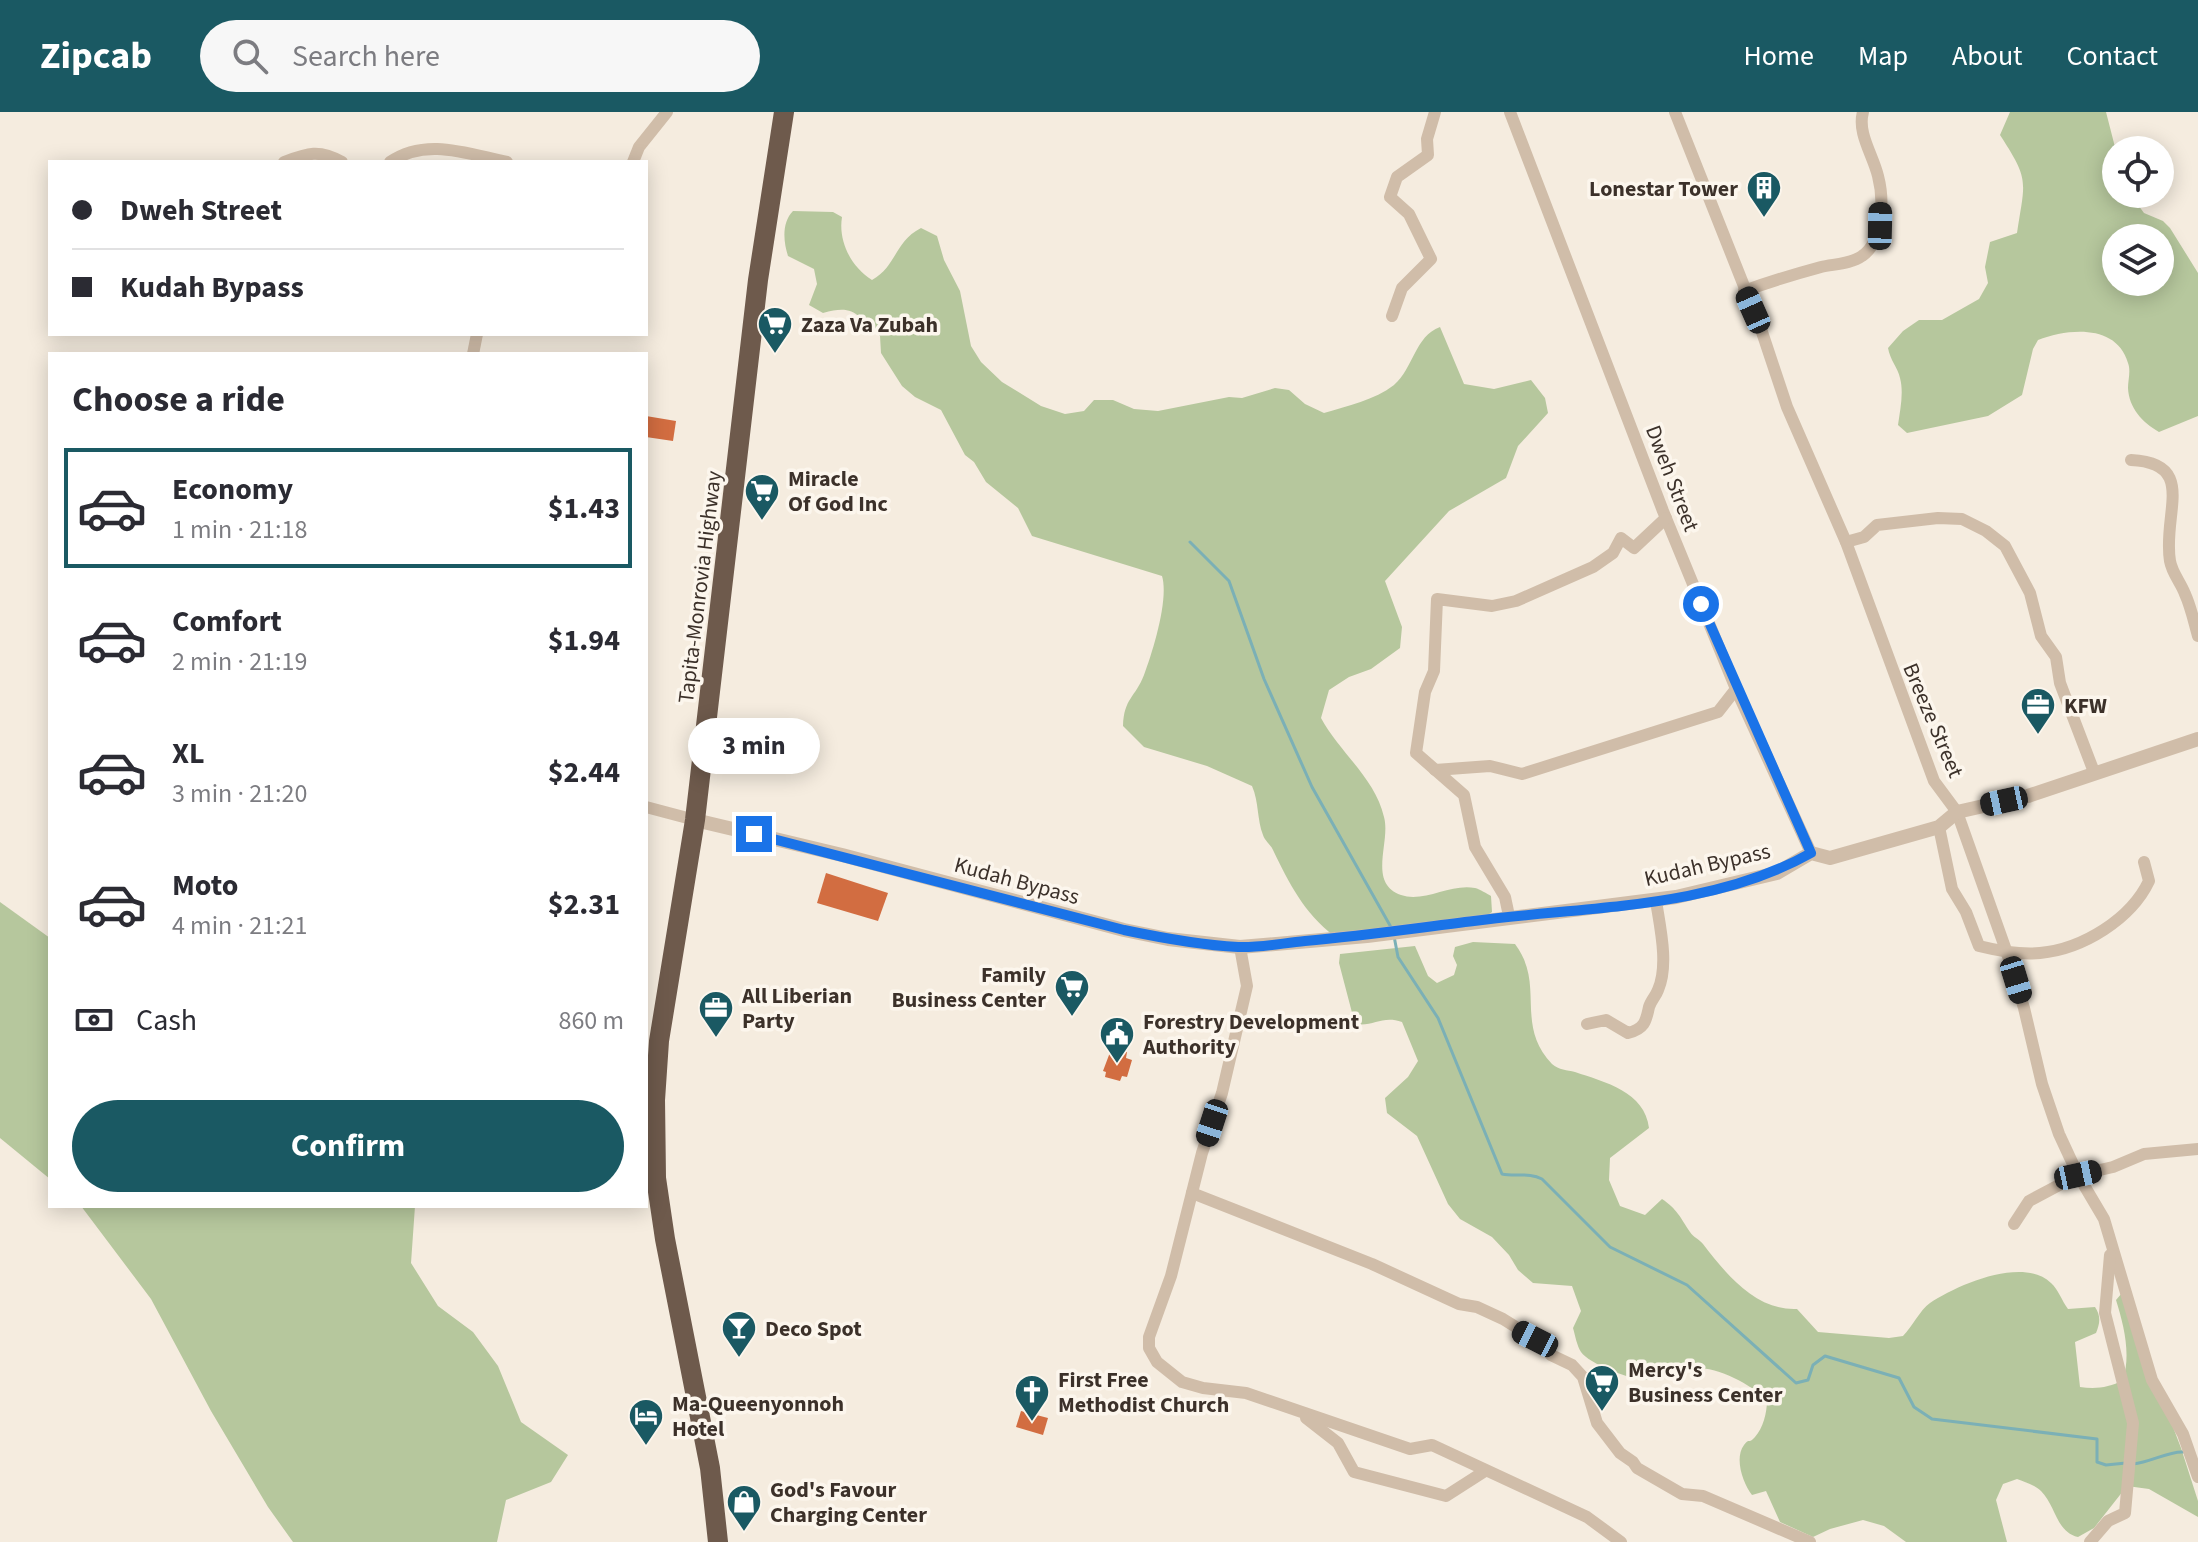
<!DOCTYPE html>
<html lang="en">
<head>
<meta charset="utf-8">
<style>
  :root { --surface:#fff; --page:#f7f7f7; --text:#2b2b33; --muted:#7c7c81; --line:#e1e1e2; --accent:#1a5963 }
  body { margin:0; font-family:"Source Sans 3",sans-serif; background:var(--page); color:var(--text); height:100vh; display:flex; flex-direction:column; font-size:30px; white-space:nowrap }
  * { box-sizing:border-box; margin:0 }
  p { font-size:26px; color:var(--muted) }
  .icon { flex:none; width:44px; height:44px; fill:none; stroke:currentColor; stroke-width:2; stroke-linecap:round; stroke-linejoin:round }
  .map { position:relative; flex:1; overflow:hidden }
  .details { position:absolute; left:48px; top:240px; width:600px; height:856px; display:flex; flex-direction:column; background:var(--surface); border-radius:0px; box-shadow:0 4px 20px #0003 }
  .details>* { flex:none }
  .banner { position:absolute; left:48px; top:48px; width:600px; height:176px; border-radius:0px; box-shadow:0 4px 20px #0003; display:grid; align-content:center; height:176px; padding:0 24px; background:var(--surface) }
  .fabs { position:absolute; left:2102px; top:24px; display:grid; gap:16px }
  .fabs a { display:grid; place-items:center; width:72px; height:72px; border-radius:50%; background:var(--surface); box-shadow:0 4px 20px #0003; font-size:40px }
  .end { position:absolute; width:36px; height:36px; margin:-18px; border:10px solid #1a73e8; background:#fff; box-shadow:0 0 0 4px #fff }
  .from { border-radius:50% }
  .bubble { position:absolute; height:56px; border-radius:28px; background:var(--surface); box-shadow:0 4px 20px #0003; font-size:26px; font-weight:700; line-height:56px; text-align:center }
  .car { position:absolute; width:24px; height:48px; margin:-24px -12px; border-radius:10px; box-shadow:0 0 6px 2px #0007; background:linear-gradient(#222 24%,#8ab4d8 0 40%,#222 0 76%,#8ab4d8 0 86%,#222 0) }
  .banner b { display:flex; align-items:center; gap:28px; height:76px; font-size:30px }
  .banner b+b { border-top:2px solid var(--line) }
  .banner i { width:20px; height:20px; background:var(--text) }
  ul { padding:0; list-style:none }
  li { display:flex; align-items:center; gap:24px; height:120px; margin:0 16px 12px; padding:0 8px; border:4px solid transparent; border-radius:0px }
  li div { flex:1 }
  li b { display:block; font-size:30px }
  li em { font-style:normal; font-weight:700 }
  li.active { border-color:var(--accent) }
  li>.icon { width:72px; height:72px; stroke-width:1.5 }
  h2 { padding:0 24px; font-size:36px; line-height:96px }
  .pay { display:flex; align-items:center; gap:20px; height:88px; padding:0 24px; font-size:30px }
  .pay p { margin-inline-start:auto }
  .primary-button { display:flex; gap:16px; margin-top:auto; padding:16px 24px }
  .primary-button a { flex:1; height:92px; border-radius:48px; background:var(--accent); color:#fff; font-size:32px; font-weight:700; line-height:92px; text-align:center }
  header { display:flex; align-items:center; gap:48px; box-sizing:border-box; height:112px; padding:0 40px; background:var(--accent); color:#fff }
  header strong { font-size:38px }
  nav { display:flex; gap:44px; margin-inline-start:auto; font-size:28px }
  .search { width:560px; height:72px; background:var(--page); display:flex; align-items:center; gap:20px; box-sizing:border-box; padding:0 28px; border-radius:44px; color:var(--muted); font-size:30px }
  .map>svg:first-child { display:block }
  .green { fill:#b6c79d; fill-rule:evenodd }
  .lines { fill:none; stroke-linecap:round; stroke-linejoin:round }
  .stream { stroke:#7bb0b6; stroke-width:3 }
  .building { fill:#d26d41 }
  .minor { stroke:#d0bda9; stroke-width:12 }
  .tertiary { stroke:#d0bda9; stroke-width:14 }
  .trunk { stroke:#6e5a4c; stroke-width:20 }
  .route { stroke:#1a73e8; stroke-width:10 }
  .labels { text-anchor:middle; stroke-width:7; stroke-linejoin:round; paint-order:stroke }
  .poi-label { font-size:22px; font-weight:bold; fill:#3c312a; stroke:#fcf6ed; text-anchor:start }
  .street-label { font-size:22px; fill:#3c312a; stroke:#fcf6ed }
</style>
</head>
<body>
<header>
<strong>Zipcab</strong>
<div class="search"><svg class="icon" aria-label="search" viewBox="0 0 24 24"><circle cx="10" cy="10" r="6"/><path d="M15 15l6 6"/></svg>Search here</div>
<nav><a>Home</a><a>Map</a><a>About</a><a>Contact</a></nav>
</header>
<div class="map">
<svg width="2198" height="1430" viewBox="0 0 2198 1430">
  <rect width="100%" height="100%" fill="#f5ecdf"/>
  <g class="green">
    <path d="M2010,0H2106L2116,39V82H2130L2144,101L2163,109L2170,116L2198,161V304L2159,320C2142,310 2129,296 2128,276C2128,268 2131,259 2128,251C2117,212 2069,216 2038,228L2033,237L2022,283L1988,304L1907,321L1898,313C1900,298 1904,281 1900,266C1898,256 1890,248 1888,236L1903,219L1919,208H1942L1979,187L1988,171L1985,155L1990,130L2017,121C2025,68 2030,69 2000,23ZM2116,126H2160V170H2116Z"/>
    <path d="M793,99L833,100L842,105C838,129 851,155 872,168C897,154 894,130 921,116L937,124L944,148L960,179L971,234L981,250L1002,270L1041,294L1065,302L1084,299L1094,288H1113L1134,297L1158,299L1229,285L1242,286L1275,276L1289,278L1305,292L1324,301C1347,294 1375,288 1394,273C1413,257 1415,224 1440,215L1464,272L1494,277L1531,268L1545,286L1548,301L1518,334L1506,366L1449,399L1385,469L1402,515L1400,536L1371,557L1349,565L1329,578L1321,606C1340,641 1375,666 1384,705C1391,730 1367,771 1401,783C1424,791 1451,771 1475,776C1480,777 1487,782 1491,784L1492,800L1481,808L1334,824C1304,801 1289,771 1273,738C1271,733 1265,729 1263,723C1257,708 1259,690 1252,674L1207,654L1144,635L1123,614C1124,586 1135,586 1144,563C1153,539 1169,487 1162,464L1032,424L1018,396L986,370L974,350L965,343L941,298L915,285L902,274L881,241L880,224C856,203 855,192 823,201L809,193L817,172L814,157L788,144C783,129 782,110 793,99Z"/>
    <path d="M0,790L50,826V1067L0,1026Z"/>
    <path d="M1473,830L1515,832C1546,873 1514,912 1552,952C1559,958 1567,958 1575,960C1605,970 1645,980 1649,1016L1610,1046L1609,1068L1620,1094L1645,1103L1662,1087C1677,1097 1680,1105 1690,1120C1693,1125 1699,1127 1703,1132C1726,1162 1756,1199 1797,1197L1818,1220L1889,1226L1903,1224C1912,1215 1920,1198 1930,1191C1957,1173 2023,1144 2051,1171C2058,1177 2062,1189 2068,1197L2095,1195C2101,1204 2100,1211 2096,1221L2075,1230L2080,1275C2095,1277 2109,1276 2123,1268C2131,1242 2124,1214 2116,1188L2122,1181L2181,1336L2198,1389V1405L2149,1377L2127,1374L2094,1416L2078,1425C2056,1420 2056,1394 2041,1379C2035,1373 2025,1370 2017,1367L2003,1372L1996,1388L2007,1430H1906L1884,1414L1863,1408L1830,1417L1813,1425L1780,1410L1766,1379L1752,1383C1743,1372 1734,1346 1744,1333C1750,1325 1748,1333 1755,1325C1763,1316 1767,1301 1767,1288C1747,1270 1712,1251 1683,1257C1671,1260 1661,1267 1648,1268C1634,1269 1589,1252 1581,1240C1577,1234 1575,1223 1573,1216L1581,1199L1572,1174L1533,1171L1518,1158L1509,1143L1492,1125L1460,1107L1448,1092L1417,1024L1387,1001L1385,986L1408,965L1418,949L1402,910C1382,903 1374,915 1355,912L1339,851L1340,842L1415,834L1428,864L1437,871L1454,863L1457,853L1453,844L1455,835Z"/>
    <path d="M81,1094H415L411,1151L438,1194L473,1220L498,1254L521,1310L568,1343L551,1370L506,1388L497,1430H293L268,1395L211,1299L151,1187Z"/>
  </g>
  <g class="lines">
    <g class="stream">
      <path d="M1190,430L1229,469L1264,567L1312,675L1392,817"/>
      <path d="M1394,824L1398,845L1438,906L1502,1062C1516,1065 1529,1060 1542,1067L1610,1135L1687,1173L1796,1271L1808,1268L1813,1253L1825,1244L1899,1266L1914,1295L1932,1307L2097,1327V1350L2106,1353L2126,1351"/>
      <path d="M2133,1352C2151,1350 2169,1339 2183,1340"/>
    </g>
  </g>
  <g class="building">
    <path d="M646,304L676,309L673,329L646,325Z"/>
    <path d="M826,761L888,781L878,809L817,791Z"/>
    <path d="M1112,935L1127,940L1126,946L1132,948L1127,965L1122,964L1120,969L1105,965L1106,960L1103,959Z"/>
    <path d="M1021,1299L1048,1306L1043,1323L1016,1315Z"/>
  </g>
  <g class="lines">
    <g class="minor">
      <path d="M1510,0L1663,399L1736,577L1811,741"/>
      <path d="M1675,0L1761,217L1787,295L1846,430L1934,669L1957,700L2007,841L2024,896L2042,972L2059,1022L2078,1063L2104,1107L2152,1268L2183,1322L2198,1365"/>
      <path d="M284,50C308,41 319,37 342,50"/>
      <path d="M390,50C426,25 468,42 507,50"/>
      <path d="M633,50L639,35L667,0"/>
      <path d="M1744,179C1769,170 1795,162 1821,155C1834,152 1851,152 1862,144C1884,129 1884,87 1878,64C1873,43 1857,21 1863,0"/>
      <path d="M1392,204L1402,176L1431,147L1409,102L1390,85L1397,65L1428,43L1427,27L1435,0"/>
      <path d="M473,242L477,222"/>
      <path d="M2131,348C2198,351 2162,402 2170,449C2172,461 2181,471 2185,482C2191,495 2194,510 2198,524"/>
      <path d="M1846,430L1864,425L1877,413L1938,406L1962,407L1986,419L2005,434L2030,481L2041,524L2056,545L2060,571L2094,660"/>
      <path d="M1435,658L1490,654L1522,662L1718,600L1736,577"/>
      <path d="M646,695L695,708"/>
      <path d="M1939,715L1952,777L1966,800L1979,834C1999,839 2019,843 2040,841C2083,837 2131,807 2149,769L2144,750"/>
      <path d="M1509,804L1505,785L1475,735L1464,683L1416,641L1425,580L1434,559L1437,487L1492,494L1516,489L1593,455L1613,441L1621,426L1634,436L1666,406"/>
      <path d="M1240,835L1247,874L1222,981L1202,1041L1171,1164L1149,1225V1236L1157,1250L1182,1270L1203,1276L1246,1281L1410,1337L1432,1333L1587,1405L1621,1430"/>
      <path d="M1587,912L1606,908L1628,921C1644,917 1646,910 1649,895C1651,888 1656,884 1658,878C1669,853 1660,815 1656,789"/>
      <path d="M1192,1081L1372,1152L1459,1192L1477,1195L1503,1207L1535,1227L1551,1243L1572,1253L1583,1265L1597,1311L1620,1341L1633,1350L1637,1356L1682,1382L1703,1384L1810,1430"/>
      <path d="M2014,1112L2029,1089L2078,1063L2113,1055L2144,1042L2198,1037"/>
      <path d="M1306,1306L1338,1331L1354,1360L1446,1384L1485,1359"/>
      <path d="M2090,1430L2108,1409L2125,1401L2133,1311L2105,1201L2110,1143"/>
    </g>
    <path class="tertiary" d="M695,708L842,743L1124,818L1168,827L1240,835L1367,824L1676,785L1777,761L1811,741L1830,746L1939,715L1957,700L2028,684L2198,627"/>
    <path class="trunk" d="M718,1430L710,1356L665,1127L656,1066L655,988L659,929L695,708L758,168L784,0"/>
  </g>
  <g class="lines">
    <path class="route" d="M754,722L1124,818C1162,826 1200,833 1238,835C1260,836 1283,831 1305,829C1362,824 1417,816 1474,809C1586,794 1710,798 1811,741L1701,492"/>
  </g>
  <defs>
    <symbol id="building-pin" viewBox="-11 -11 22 30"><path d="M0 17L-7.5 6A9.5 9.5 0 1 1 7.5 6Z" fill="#1a5963" stroke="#fcf6ed"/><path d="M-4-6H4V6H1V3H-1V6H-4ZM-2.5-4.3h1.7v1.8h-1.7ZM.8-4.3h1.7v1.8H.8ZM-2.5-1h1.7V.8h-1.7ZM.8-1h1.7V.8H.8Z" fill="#fff"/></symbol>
    <symbol id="supermarket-pin" viewBox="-11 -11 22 30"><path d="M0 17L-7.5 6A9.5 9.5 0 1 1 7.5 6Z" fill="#1a5963" stroke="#fcf6ed"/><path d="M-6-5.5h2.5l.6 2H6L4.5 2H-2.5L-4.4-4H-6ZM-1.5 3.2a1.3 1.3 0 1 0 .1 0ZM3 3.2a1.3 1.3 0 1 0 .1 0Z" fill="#fff"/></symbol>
    <symbol id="office-pin" viewBox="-11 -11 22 30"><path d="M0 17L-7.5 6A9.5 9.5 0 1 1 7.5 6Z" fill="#1a5963" stroke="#fcf6ed"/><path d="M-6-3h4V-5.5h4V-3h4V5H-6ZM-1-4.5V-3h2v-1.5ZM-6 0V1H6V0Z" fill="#fff"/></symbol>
    <symbol id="civic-pin" viewBox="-11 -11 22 30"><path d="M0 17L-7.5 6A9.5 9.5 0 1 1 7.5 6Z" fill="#1a5963" stroke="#fcf6ed"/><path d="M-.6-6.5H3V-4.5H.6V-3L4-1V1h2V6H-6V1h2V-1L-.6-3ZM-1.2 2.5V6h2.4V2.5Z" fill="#fff"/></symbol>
    <symbol id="bar-pin" viewBox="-11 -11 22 30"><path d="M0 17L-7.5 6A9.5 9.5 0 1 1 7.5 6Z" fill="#1a5963" stroke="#fcf6ed"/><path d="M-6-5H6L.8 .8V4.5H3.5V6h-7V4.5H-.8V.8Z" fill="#fff"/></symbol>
    <symbol id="church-pin" viewBox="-11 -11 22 30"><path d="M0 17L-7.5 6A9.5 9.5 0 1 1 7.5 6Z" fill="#1a5963" stroke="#fcf6ed"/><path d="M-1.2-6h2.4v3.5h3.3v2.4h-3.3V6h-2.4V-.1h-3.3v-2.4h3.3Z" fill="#fff"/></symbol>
    <symbol id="hotel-pin" viewBox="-11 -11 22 30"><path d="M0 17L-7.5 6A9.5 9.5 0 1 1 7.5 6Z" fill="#1a5963" stroke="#fcf6ed"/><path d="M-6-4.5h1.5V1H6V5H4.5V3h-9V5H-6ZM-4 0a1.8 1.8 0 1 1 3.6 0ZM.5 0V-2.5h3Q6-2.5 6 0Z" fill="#fff"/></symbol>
    <symbol id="shop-pin" viewBox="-11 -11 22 30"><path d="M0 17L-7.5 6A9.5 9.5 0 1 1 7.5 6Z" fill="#1a5963" stroke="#fcf6ed"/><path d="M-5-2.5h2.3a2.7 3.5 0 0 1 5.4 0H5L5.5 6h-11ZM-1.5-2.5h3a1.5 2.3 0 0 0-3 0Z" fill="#fff"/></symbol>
  </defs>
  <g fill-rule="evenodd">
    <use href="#building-pin" x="1744" y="56" width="40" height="54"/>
    <use href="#supermarket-pin" x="755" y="192" width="40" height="54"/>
    <use href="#supermarket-pin" x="742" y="359" width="40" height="54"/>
    <use href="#office-pin" x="2018" y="573" width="40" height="54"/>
    <use href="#supermarket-pin" x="1052" y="855" width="40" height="54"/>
    <use href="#office-pin" x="696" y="876" width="40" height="54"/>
    <use href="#civic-pin" x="1097" y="902" width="40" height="54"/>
    <use href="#bar-pin" x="719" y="1196" width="40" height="54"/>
    <use href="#supermarket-pin" x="1582" y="1250" width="40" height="54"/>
    <use href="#church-pin" x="1012" y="1260" width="40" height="54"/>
    <use href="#hotel-pin" x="626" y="1284" width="40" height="54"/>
    <use href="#shop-pin" x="724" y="1370" width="40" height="54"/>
  </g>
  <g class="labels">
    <g class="poi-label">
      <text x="1738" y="84" text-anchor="end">Lonestar Tower</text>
      <text x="801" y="220">Zaza Va Zubah</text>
      <text x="788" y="374">Miracle<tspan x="788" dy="25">Of God Inc</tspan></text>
      <text x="2064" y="601">KFW</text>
      <text x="1046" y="870" text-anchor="end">Family<tspan x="1046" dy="25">Business Center</tspan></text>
      <text x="742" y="891">All Liberian<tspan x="742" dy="25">Party</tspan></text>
      <text x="1143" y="917">Forestry Development<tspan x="1143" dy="25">Authority</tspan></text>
      <text x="765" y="1224">Deco Spot</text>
      <text x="1628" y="1265">Mercy's<tspan x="1628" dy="25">Business Center</tspan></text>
      <text x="1058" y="1275">First Free<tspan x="1058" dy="25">Methodist Church</tspan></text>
      <text x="672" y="1299">Ma-Queenyonnoh<tspan x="672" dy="25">Hotel</tspan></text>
      <text x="770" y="1385">God's Favour<tspan x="770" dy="25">Charging Center</tspan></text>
    </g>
    <g class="street-label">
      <text transform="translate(1673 366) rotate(69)" y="8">Dweh Street</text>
      <text transform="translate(699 475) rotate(-83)" y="8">Tapita-Monrovia Highway</text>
      <text transform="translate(1934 608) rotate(67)" y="8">Breeze Street</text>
      <text transform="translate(1707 752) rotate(-13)" y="8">Kudah Bypass</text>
      <text transform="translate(1017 768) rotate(15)" y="8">Kudah Bypass</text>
    </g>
  </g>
</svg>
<div class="fabs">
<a><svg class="icon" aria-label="locate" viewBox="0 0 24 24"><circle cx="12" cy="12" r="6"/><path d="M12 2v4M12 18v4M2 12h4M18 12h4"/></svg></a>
<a><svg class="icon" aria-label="layers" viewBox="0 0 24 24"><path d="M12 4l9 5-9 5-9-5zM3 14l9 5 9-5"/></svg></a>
</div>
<i class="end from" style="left:1701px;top:492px"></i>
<i class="end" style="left:754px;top:722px"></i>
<div class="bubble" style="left:688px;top:606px;width:132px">3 min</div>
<i class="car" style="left:1880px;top:114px;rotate:1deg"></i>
<i class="car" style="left:1753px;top:198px;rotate:336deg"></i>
<i class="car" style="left:2004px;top:689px;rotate:258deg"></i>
<i class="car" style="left:2016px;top:868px;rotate:163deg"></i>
<i class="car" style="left:1212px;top:1011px;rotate:198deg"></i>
<i class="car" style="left:2078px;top:1063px;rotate:78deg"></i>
<i class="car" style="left:1535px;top:1227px;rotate:297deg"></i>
<div class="banner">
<b><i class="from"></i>Dweh Street</b>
<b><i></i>Kudah Bypass</b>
</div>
<section class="details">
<h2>Choose a ride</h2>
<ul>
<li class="active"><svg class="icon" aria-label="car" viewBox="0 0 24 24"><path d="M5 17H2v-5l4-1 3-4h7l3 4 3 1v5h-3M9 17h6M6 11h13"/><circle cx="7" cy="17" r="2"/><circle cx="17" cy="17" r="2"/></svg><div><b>Economy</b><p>1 min · 21:18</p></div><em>$1.43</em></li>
<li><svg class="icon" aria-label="car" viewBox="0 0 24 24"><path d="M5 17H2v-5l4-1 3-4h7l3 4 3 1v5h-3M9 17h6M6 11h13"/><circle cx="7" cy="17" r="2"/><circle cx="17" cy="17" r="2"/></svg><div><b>Comfort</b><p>2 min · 21:19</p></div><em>$1.94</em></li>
<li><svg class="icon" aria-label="car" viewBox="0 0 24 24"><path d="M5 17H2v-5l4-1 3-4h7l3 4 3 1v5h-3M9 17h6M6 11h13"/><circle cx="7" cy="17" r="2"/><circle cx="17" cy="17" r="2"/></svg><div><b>XL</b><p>3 min · 21:20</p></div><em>$2.44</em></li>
<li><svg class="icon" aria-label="car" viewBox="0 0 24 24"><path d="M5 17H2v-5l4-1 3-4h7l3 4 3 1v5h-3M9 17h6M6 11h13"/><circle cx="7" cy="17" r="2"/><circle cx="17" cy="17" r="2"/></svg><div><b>Moto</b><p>4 min · 21:21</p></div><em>$2.31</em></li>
</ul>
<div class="pay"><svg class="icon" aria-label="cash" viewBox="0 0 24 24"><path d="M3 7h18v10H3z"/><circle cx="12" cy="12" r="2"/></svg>Cash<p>860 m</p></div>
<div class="primary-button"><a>Confirm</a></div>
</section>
</div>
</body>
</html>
